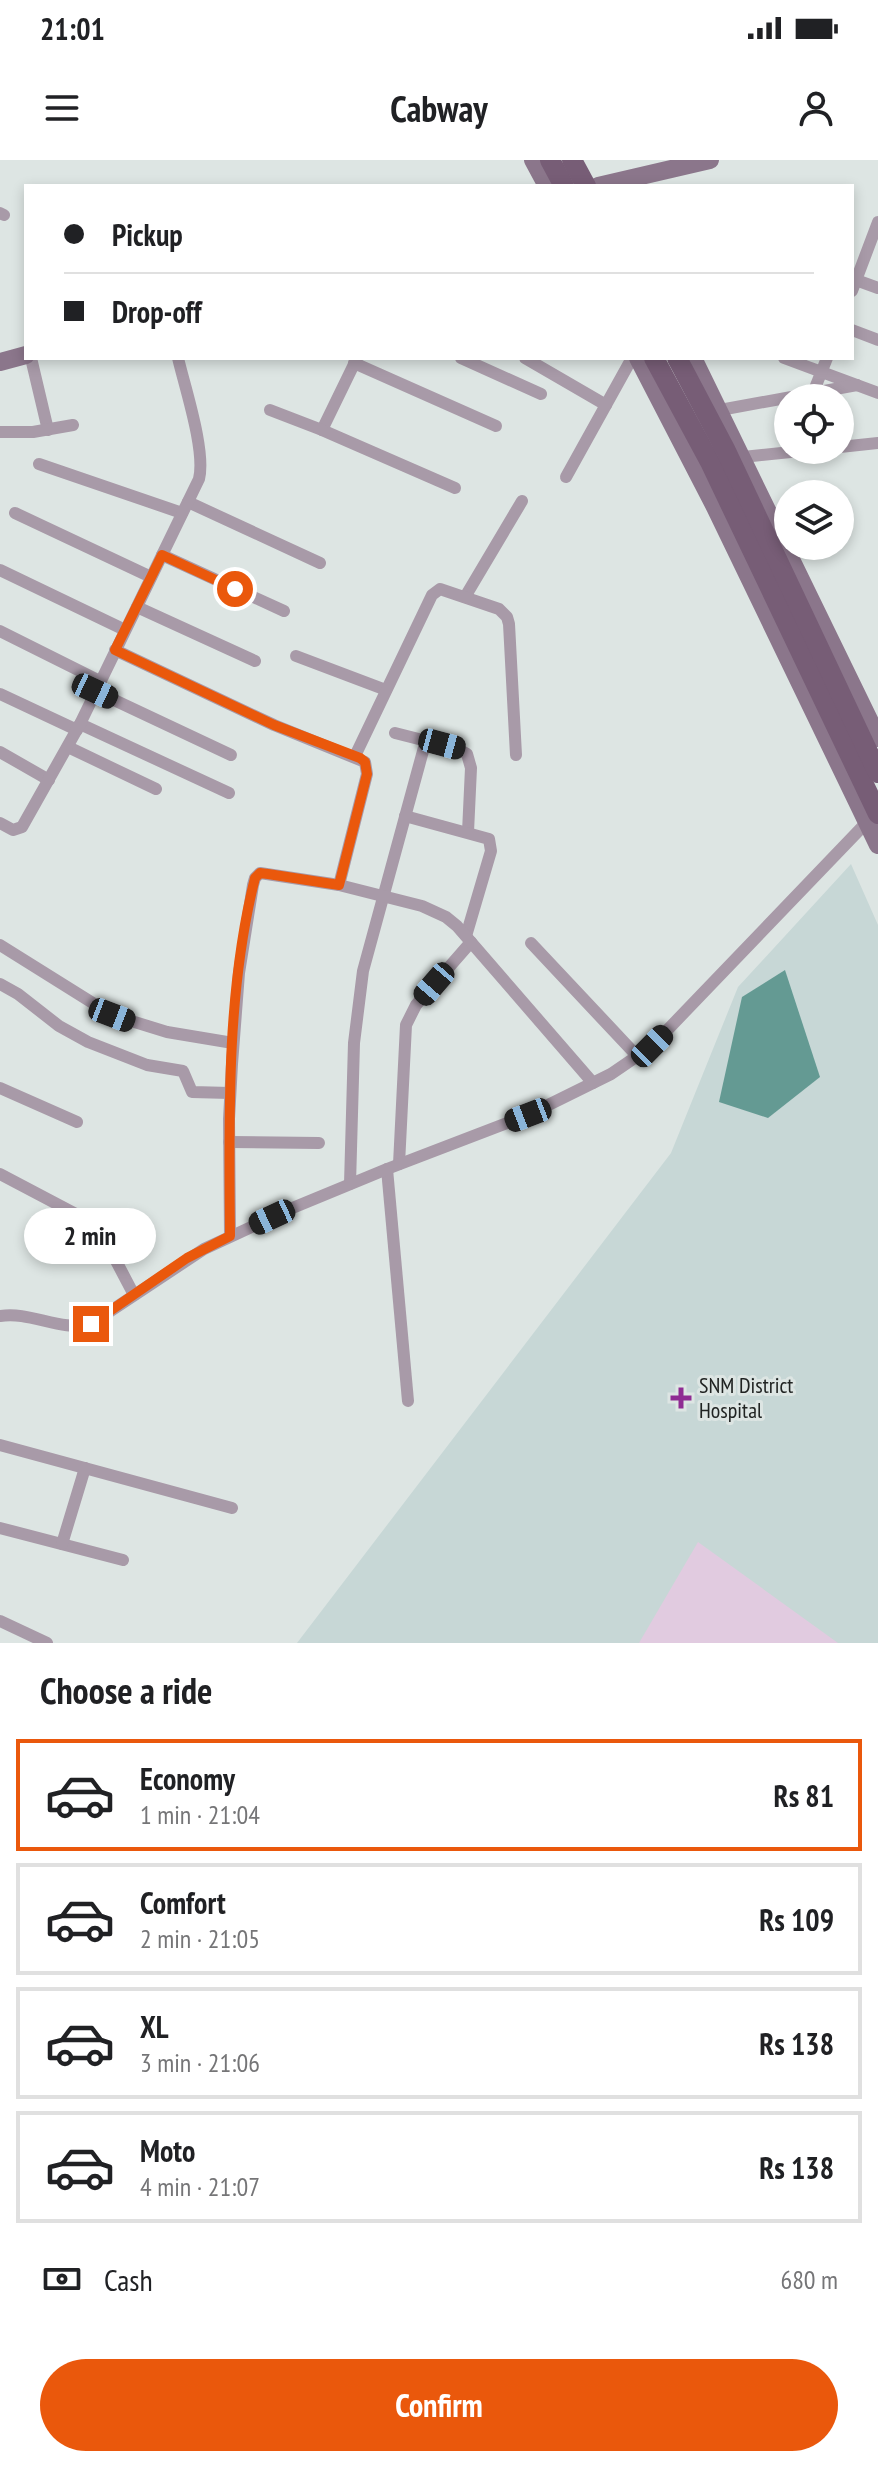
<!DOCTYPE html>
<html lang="en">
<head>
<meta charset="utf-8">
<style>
  :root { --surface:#fff; --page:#f6f6f6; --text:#202124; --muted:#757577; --line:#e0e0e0; --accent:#ea580c }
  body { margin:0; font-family:"PT Sans Narrow",sans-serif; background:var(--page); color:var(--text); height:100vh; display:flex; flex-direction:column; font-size:30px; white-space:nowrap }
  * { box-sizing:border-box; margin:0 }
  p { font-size:26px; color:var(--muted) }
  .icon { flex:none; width:44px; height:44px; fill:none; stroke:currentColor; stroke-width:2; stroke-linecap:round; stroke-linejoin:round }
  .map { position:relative; height:1483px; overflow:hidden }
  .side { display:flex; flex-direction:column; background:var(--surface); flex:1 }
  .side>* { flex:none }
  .guide { position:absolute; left:24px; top:24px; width:830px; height:176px; border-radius:0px; box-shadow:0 4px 12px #0003; display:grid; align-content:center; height:176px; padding:0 40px; background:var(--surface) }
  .controls { position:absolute; left:774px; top:224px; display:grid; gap:16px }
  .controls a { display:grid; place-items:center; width:80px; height:80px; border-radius:50%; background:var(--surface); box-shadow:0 4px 12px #0003; font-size:40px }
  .end { position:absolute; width:36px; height:36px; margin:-18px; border:10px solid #ea580c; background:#fff; box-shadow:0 0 0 4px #fff }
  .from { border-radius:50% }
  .bubble { position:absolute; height:56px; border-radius:28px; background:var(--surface); box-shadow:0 4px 12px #0003; font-size:26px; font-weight:700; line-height:56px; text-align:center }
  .car { position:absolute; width:24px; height:48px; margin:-24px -12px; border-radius:10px; box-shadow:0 0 6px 2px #0007; background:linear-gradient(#222 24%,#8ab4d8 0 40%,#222 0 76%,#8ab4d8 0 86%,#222 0) }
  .guide b { display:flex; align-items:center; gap:28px; height:76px; font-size:30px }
  .guide b+b { border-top:2px solid var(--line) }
  .guide i { width:20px; height:20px; background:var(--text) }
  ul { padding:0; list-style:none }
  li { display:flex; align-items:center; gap:24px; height:112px; margin:0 16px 12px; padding:0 24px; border:4px solid var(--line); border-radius:0px }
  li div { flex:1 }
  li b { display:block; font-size:30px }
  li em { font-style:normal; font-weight:700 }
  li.current { border-color:var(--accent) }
  li>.icon { width:72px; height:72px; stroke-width:1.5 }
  h2 { padding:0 40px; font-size:36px; line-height:96px }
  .pay { display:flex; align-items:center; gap:20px; height:88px; padding:0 40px; font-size:30px }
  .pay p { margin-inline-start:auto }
  .cta { display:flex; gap:16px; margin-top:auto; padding:16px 40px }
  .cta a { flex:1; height:92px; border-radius:48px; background:var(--accent); color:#fff; font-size:32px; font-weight:700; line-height:92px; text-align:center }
  .status { display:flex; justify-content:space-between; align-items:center; height:56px; padding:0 40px; background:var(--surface); direction:ltr }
  .status svg { height:22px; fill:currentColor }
  header { display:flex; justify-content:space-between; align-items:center; height:104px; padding:0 40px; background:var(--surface); font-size:36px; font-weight:700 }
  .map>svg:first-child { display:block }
  .built { fill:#c7d7d6 }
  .green { fill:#e1cbe0 }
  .water { fill:#649a93 }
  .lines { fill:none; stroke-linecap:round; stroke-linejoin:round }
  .street { stroke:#a89aa8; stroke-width:12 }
  .secondary { stroke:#8b768b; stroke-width:18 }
  .primary { stroke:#775d76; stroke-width:20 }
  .route { stroke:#ea580c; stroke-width:10 }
  .poi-dot { fill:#8f2c93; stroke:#dde5e3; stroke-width:3 }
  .labels { text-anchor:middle; stroke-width:6; stroke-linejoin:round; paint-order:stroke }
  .poi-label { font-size:22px; fill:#202322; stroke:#dde5e3; text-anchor:start }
</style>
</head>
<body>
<div class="status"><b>21:01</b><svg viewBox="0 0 49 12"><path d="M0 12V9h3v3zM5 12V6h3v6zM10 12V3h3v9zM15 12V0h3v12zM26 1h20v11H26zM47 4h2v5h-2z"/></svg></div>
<header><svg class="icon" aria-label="menu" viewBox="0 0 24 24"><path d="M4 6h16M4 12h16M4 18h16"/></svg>Cabway<svg class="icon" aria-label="person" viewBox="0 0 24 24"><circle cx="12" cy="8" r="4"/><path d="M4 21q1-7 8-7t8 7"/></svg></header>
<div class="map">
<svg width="878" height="1483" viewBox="0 0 878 1483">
  <rect width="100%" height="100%" fill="#dde5e3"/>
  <path class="built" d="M851,704L878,765V1483H297L671,993L738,827Z"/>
  <path class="green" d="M698,1382L838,1483H639Z"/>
  <path class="water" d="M785,810L820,917L768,958L719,942L742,837Z"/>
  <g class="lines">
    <g class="street">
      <path d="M0,53L4,55"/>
      <path d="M856,120L878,128"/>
      <path d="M852,131L878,62"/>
      <path d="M852,170L878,180"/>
      <path d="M31,198L48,270"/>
      <path d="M357,198L322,270L455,328"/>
      <path d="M461,198L541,234"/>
      <path d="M525,198L606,245"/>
      <path d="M784,198L878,233"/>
      <path d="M354,203L496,266"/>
      <path d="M813,233L827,198"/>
      <path d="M270,250L322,270"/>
      <path d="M720,250L857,225"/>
      <path d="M0,272H33L73,265"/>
      <path d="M840,287L878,283"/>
      <path d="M743,297L810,290"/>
      <path d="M39,304L182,353"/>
      <path d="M566,317L632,198"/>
      <path d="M188,342L320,403"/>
      <path d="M15,353L151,417"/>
      <path d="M162,395L284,451"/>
      <path d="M0,410L125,470"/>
      <path d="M465,437L522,341"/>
      <path d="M137,447L255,501"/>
      <path d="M0,471L100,521"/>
      <path d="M115,490L274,565L365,602L367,614L339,725"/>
      <path d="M296,496L386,530"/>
      <path d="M95,531L231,595"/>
      <path d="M0,534L77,570"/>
      <path d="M80,564L229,633"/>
      <path d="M395,573L458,589L467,594L471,608L468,672"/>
      <path d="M68,587L156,629"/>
      <path d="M0,592L49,620"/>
      <path d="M355,596L432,435L440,429L499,449L507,457L509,464L516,595"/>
      <path d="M405,656L489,679L491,691L466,776"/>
      <path d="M0,663L13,670L22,667L80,564L199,319C206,291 185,228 178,198"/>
      <path d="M531,783L638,897"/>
      <path d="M0,785L112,855L167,872L233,883"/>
      <path d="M0,824L18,834L59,866L88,882L147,905L183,911L192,932L230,933"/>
      <path d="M0,928L77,962"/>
      <path d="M229,982L319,983"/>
      <path d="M399,1004L406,865L416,845L471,782"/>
      <path d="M387,1009L408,1241"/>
      <path d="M0,1014L93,1063L103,1076L134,1135"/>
      <path d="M350,1024L354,883L363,811L426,580"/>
      <path d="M230,1076L229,959L232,904L239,813L253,725L255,718L260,713L339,725L422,746L446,757L457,766L593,923"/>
      <path d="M0,1156C31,1151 60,1172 91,1164L204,1089L290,1049L387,1009L528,955L611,914L652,886L867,662"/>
      <path d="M0,1285L232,1348"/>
      <path d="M0,1368L123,1400"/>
      <path d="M62,1384L85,1308"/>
      <path d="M0,1461L47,1483"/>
    </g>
    <g class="secondary">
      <path d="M533,0L547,26"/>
      <path d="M598,26L710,0"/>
      <path d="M638,198L715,347L878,685"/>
      <path d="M693,198L878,578"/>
      <path d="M0,202L26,195"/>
    </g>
    <g class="primary">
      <path d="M550,0L564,26"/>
      <path d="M572,0L586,26"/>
      <path d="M654,198L710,302L878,654"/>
      <path d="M677,198L726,291L878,613"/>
    </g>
  </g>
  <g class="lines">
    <path class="route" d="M91,1164L187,1098L230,1076C229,959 226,832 255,718L260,713L268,714L339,725L367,614L365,602L360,598L274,565L115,490L162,395L235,429"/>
  </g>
  <path class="poi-dot" d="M677 1226h8v8h8v8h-8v8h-8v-8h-8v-8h8z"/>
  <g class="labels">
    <g class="poi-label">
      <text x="699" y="1233">SNM District<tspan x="699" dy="25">Hospital</tspan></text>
    </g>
  </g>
</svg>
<div class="controls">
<a><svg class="icon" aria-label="locate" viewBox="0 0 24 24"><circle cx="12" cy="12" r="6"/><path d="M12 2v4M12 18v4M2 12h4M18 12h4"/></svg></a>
<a><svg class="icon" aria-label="layers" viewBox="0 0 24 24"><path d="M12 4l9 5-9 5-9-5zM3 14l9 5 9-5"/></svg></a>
</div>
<i class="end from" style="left:235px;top:429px"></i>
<i class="end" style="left:91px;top:1164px"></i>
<div class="bubble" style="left:24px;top:1048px;width:132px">2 min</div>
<i class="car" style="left:95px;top:531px;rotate:115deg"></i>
<i class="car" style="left:442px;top:584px;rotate:105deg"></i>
<i class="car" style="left:434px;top:824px;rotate:221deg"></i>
<i class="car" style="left:112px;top:855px;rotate:111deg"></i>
<i class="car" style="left:652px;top:886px;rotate:45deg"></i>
<i class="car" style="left:528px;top:955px;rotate:249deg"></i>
<i class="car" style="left:272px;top:1057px;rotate:245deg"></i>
<div class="guide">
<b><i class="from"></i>Pickup</b>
<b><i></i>Drop-off</b>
</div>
</div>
<section class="side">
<h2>Choose a ride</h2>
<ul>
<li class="current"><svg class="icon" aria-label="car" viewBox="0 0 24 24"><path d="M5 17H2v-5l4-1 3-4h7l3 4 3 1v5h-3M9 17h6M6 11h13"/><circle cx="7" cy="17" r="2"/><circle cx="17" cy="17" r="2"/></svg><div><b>Economy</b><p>1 min · 21:04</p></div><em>Rs 81</em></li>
<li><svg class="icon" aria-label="car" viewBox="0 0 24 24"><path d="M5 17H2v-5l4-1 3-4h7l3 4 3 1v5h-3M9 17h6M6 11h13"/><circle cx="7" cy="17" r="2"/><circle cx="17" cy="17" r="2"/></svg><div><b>Comfort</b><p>2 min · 21:05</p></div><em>Rs 109</em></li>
<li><svg class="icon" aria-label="car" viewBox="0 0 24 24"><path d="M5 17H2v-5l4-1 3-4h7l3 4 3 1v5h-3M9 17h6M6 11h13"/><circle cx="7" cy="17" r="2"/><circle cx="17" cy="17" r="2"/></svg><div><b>XL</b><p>3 min · 21:06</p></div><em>Rs 138</em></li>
<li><svg class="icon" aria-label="car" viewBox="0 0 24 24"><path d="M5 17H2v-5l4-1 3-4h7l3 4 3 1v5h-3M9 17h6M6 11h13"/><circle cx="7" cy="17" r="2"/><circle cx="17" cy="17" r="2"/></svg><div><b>Moto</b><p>4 min · 21:07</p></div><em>Rs 138</em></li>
</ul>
<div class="pay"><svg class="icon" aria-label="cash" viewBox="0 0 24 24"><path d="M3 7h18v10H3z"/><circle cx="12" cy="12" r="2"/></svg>Cash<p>680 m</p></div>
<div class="cta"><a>Confirm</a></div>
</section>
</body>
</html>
